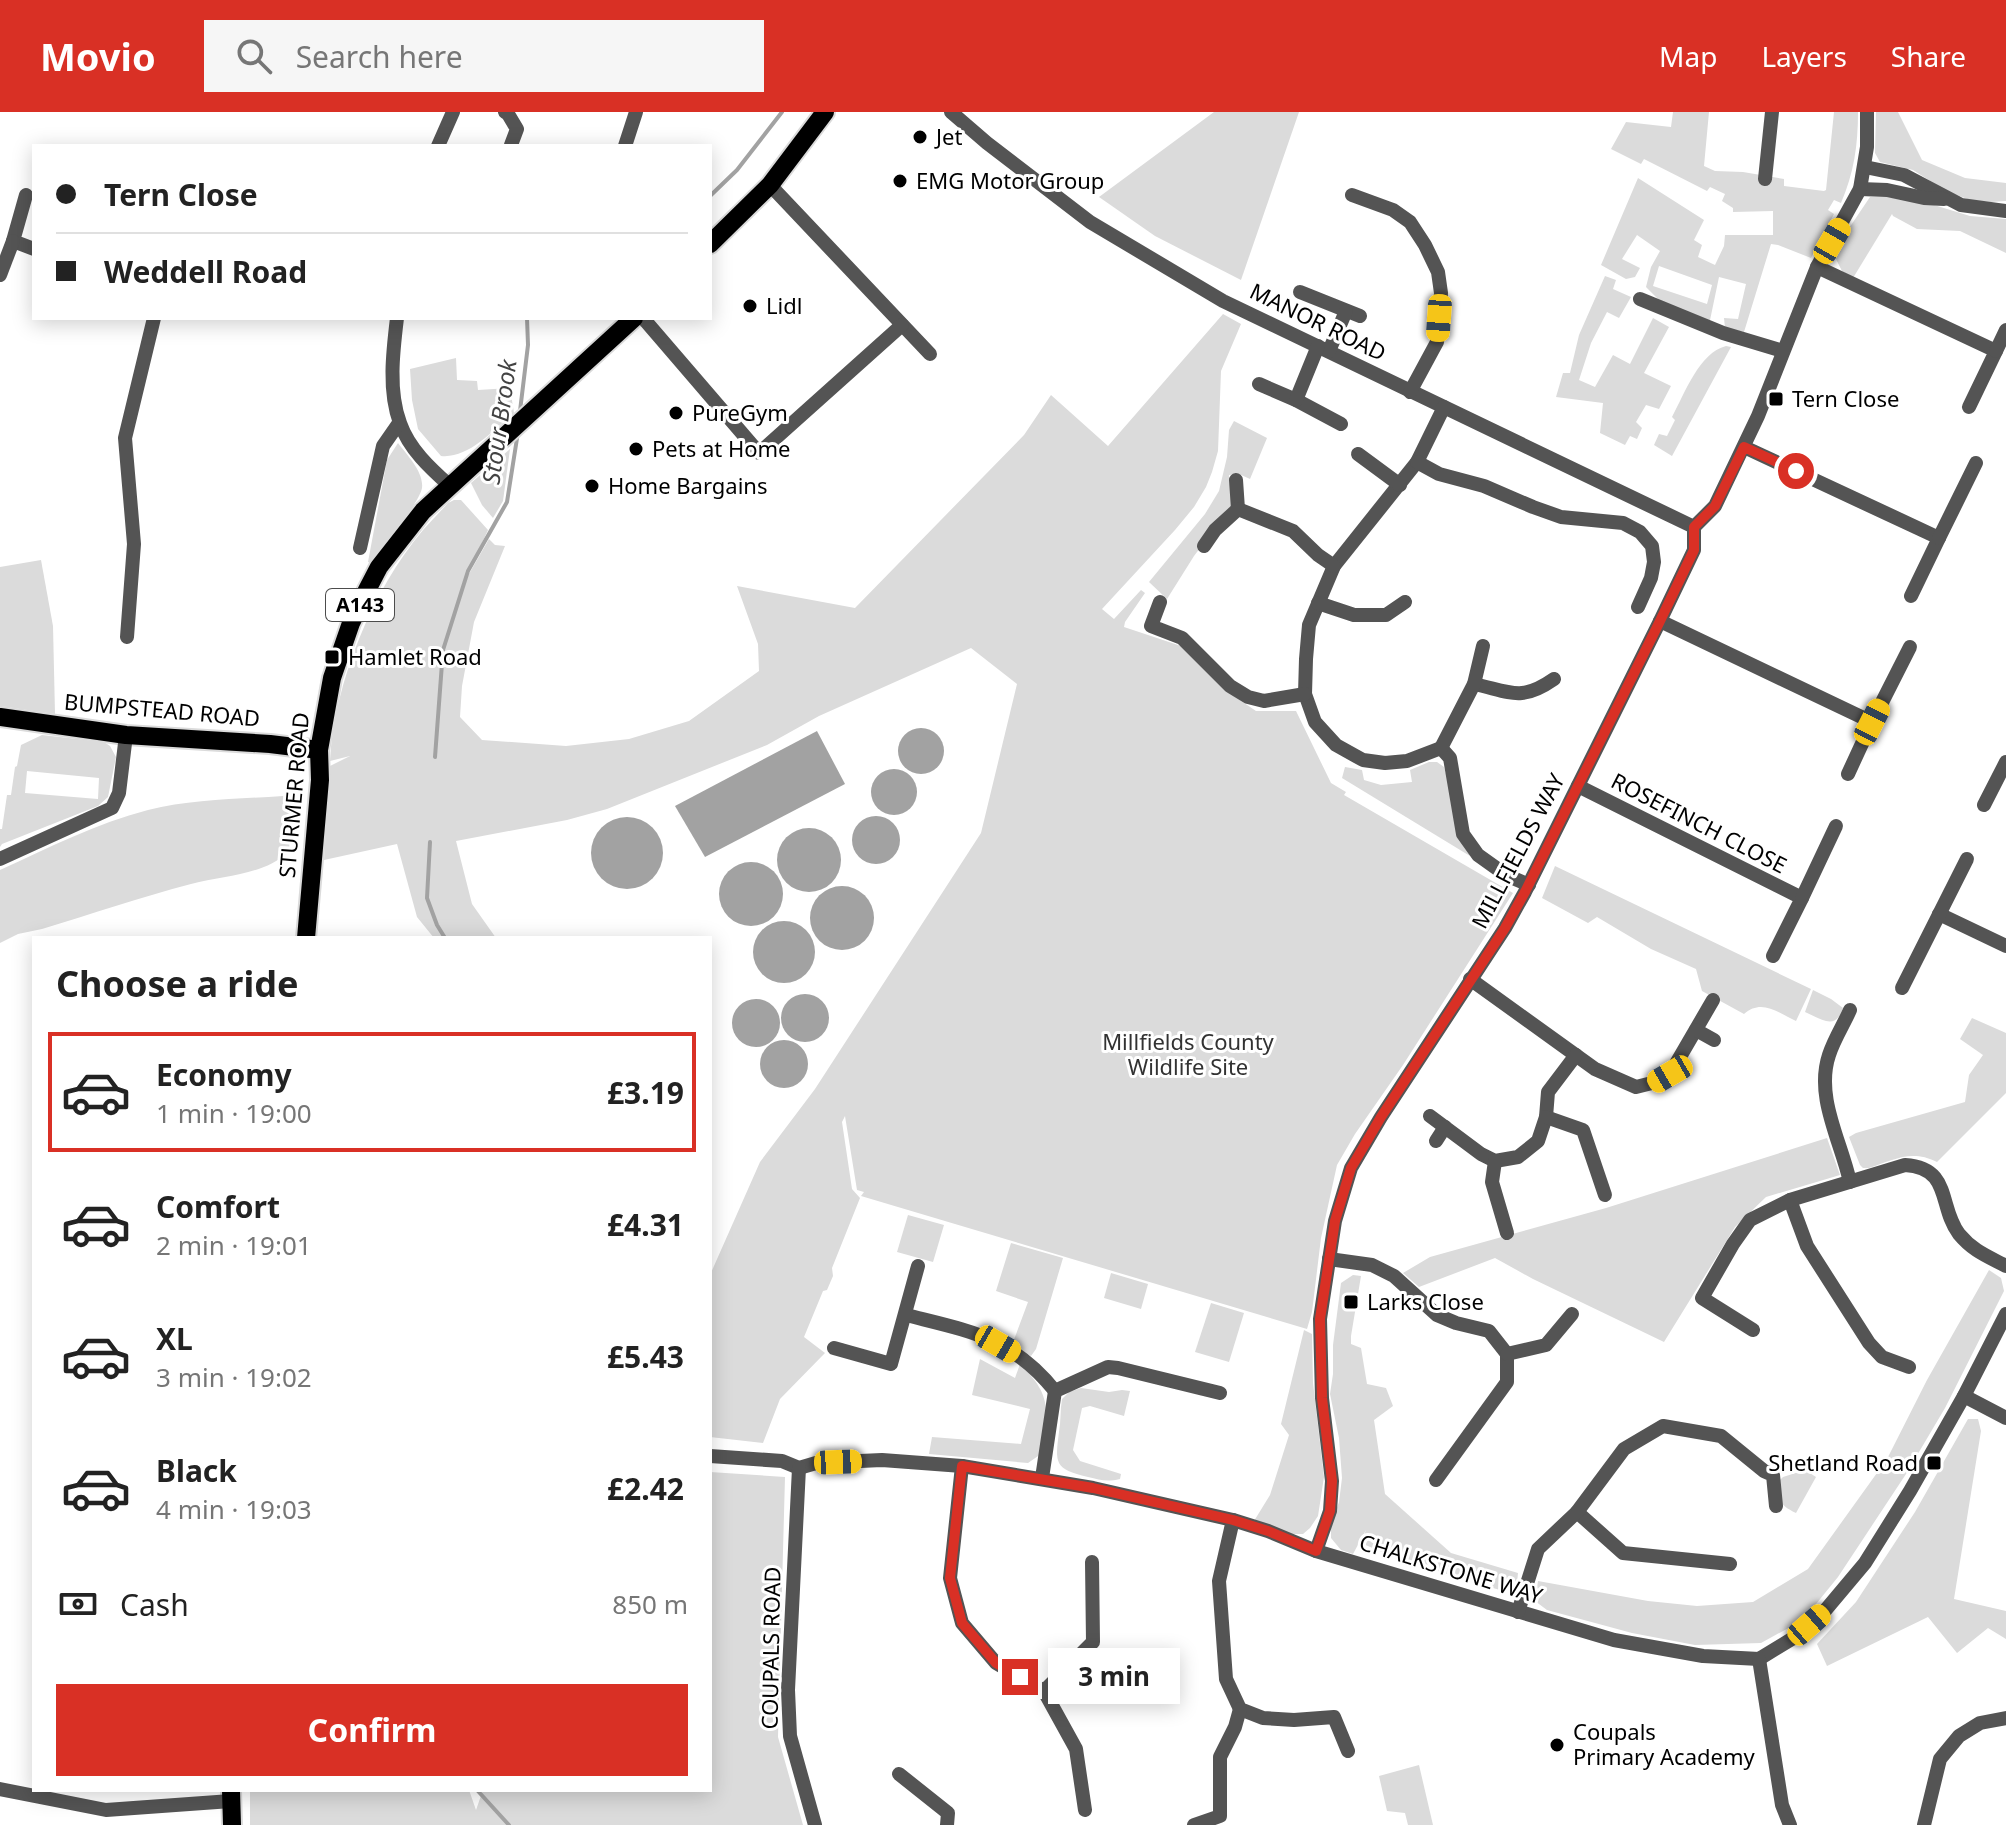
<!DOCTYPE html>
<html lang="en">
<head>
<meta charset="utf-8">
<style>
  :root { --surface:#fff; --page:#f6f6f6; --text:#222; --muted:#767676; --line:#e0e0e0; --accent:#d93025 }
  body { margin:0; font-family:"Noto Sans",sans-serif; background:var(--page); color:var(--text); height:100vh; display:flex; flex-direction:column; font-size:30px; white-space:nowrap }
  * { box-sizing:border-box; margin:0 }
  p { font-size:26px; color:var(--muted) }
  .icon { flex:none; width:44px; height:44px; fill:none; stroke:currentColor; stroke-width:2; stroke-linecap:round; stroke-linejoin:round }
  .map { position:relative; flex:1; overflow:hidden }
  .details { position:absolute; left:32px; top:824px; width:680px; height:856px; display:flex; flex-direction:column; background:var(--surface); border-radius:0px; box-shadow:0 4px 20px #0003 }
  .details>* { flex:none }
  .banner { position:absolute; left:32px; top:32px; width:680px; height:176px; border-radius:0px; box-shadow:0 4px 20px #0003; display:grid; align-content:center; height:176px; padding:0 24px; background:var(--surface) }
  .end { position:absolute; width:36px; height:36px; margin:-18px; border:10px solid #d93025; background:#fff; box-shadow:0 0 0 4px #fff }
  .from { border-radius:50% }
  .bubble { position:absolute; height:56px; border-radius:0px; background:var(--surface); box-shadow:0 4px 20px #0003; font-size:26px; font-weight:700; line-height:56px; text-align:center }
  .car { position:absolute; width:24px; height:48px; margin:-24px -12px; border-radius:10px; box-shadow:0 0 6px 2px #0007; background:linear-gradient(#f5c518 24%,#345 0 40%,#f5c518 0 76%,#345 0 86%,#f5c518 0) }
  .banner b { display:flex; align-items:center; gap:28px; height:76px; font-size:30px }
  .banner b+b { border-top:2px solid var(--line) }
  .banner i { width:20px; height:20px; background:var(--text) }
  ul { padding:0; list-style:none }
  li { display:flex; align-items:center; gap:24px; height:120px; margin:0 16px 12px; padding:0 8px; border:4px solid transparent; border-radius:0px }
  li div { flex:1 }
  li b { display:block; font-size:30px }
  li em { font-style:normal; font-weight:700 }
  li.on { border-color:var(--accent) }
  li>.icon { width:72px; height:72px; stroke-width:1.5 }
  h2 { padding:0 24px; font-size:36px; line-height:96px }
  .pay { display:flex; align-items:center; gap:20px; height:88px; padding:0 24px; font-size:30px }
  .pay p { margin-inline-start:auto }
  .button { display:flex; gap:16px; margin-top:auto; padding:16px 24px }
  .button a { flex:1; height:92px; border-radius:0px; background:var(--accent); color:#fff; font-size:32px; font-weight:700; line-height:92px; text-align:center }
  header { display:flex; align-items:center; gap:48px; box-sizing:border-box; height:112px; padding:0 40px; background:var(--accent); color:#fff }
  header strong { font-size:38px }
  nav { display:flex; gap:44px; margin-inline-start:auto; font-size:28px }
  .search { width:560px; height:72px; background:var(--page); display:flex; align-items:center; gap:20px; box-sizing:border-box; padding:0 28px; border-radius:0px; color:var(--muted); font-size:30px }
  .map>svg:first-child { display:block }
  .green { fill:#dbdbdb; fill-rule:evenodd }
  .water { fill:#a2a2a2 }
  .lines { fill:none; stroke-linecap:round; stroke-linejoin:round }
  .stream { stroke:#a2a2a2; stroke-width:4 }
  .major-casing { stroke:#dbdbdb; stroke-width:22 }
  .minor { stroke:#545454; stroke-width:14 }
  .major { stroke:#000; stroke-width:18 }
  .route { stroke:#d93025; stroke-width:10 }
  .poi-dot { fill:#000; stroke:#fff; stroke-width:3 }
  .labels { text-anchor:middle; stroke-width:6; stroke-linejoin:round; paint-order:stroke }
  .shield { fill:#fff; stroke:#4c4c4c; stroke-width:2 }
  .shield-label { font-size:20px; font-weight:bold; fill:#000 }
  .poi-label { font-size:22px; fill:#000; stroke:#fff; text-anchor:start }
  .street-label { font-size:22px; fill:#000; stroke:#fff }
  .park-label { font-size:22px; fill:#323232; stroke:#fff }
  .water-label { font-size:24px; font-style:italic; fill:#434343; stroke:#fff }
</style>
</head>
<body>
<header>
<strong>Movio</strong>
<div class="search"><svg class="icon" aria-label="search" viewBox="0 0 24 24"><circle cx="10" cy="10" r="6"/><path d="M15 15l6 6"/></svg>Search here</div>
<nav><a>Map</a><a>Layers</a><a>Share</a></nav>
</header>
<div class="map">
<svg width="2006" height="1713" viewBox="0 0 2006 1713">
  <rect width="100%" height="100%" fill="#fff"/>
  <g class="green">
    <path d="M1214,0H1299L1241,168L1155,124L1099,85Z"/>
    <path d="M1673,0H1709L1704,54L1715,59L1743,60L1784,67V74L1824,79L1826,78L1834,0H1858C1858,33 1854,61 1841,91L1834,88L1828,98L1834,102L1811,146L1778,133L1771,132L1744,220L1725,216L1724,206L1738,207L1746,172L1719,165L1709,213L1661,190L1646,175L1651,155L1660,139L1637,123L1622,147L1640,156L1635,165L1626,167L1601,153L1638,66L1704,108L1694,128L1702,133L1698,145L1715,153L1724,134L1725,123H1773V99L1733,100V96L1722,89L1725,82L1710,75L1707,79L1644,47L1641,52L1611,37L1626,10L1671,15ZM1659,154L1712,173L1707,192L1653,174Z"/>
    <path d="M1876,0H1898L1922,48L1965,66L2006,71V89L1991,90L1970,88L1946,79L1913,58L1880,50L1875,41Z"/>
    <path d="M1870,85H1889L1934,93L1970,104L2006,107V141L1960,119L1917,117L1893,104L1892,102L1853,166L1842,159L1835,145L1837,134Z"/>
    <path d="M1605,164L1616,168L1613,177L1631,185L1619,206L1607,200L1591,231L1579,268L1595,275L1613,243L1630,252L1653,206L1669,215L1644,261L1671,274L1659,297L1646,293L1636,310L1642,316L1637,327L1630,324L1625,333L1600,321L1603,291L1556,285L1563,261H1570L1579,223Z"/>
    <path d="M1223,202L1241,212L1221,259L1218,339L1212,360L1206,375L1194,395L1175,418L1102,497L1114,507L1141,478L1145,481L1125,510L1124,515L1181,534L1225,578L1256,599H1296L1331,671L1346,680L1344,683L1513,781L1403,953L1355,1022L1337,1053L1321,1126L1312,1200L1307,1217L861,1084L864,1080L857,1078L845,1004L842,1010L852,1077L860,1086L832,1156L833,1164L827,1178L823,1179L804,1225L825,1241L780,1287L763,1331L710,1325V1163L760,1050L815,977L981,721L1017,572L971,536L819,604L767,633L607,697L567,708L456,729L472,792L496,826H434L417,805L397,732L324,748L330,654L350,644L330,649C334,571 373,477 423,418C431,409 440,400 448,391L454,388H461L488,418L462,474L489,427L495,433L505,434L474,510L462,574L460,605L482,628L566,634L629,627L689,609L759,559L758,532L737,474L855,496L1024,323L1051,283L1108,334Z"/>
    <path d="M1726,234L1731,235L1672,344L1654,333L1659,322L1667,324L1675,308L1672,305C1685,281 1699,241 1726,234Z"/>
    <path d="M456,246L457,268L477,269L478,278L510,276L514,301C494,317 469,347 441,344L418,317L412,288L410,257Z"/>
    <path d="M1234,309L1267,326L1250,367L1239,362L1229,363L1232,394L1194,444L1167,487L1149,470L1205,402L1219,379L1227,345L1229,318Z"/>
    <path d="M398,331C407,343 424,360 422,376C420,389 382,439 373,452L368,450L387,348Z"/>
    <path d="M510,337L503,389L493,406L482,393L471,371Z"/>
    <path d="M41,448L53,514L55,602L0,594V455Z"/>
    <path d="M42,623L104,630L110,634L116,645L108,685L98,694L2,732L0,735V717H2L7,683H11L15,655L17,654L21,633ZM27,659L99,666L98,687L25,681Z"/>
    <path d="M1429,650H1437L1444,655L1470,744L1342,666L1345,655L1362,658L1364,668L1381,673L1412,670L1410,658Z"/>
    <path d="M283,684L292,685L289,740C261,764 225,763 191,772C141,785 92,802 42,817L18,822L0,831V758C48,736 97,711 148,698C192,687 238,687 283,684Z"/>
    <path d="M1555,754L1811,877L1796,909C1778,901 1762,886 1744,902L1702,879L1696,857L1651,837L1597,805L1588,811L1542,786Z"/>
    <path d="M1813,878L1831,887L1843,896C1836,919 1821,907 1805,900Z"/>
    <path d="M1972,906L2006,921V981L1937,1050C1911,1037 1894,1048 1869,1056H1863L1860,1053L1849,1025L1856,1021L1965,990L1969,963L1983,943L1960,927Z"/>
    <path d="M1827,1026L1840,1063L1766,1085L1735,1115L1664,1230L1533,1167L1495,1146L1419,1175L1403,1161L1430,1145L1606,1096Z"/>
    <path d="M908,1103L944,1113L933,1150L897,1140Z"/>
    <path d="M1011,1131L1063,1146L1036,1237L1031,1244L1012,1233L1028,1190L996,1179Z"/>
    <path d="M1989,1158L2001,1166L2004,1179L1945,1296L1906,1362L1838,1465L1803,1508L1761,1531L1695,1533L1632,1521L1547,1498L1535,1489L1538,1469L1648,1489L1697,1494L1753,1490L1808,1457L1887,1347L1927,1268Z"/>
    <path d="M1111,1161L1148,1172L1141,1197L1104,1186Z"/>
    <path d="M1353,1163L1361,1164L1351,1224V1232L1361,1236L1367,1272L1386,1276L1393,1294L1374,1308L1385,1382L1451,1441L1518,1461L1517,1471L1503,1479L1398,1447L1361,1431L1366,1418L1353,1442L1341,1438L1331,1426V1413L1339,1390L1342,1366L1339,1326L1330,1282L1333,1262V1233L1341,1171Z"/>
    <path d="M1211,1191L1244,1201L1229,1250L1195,1240Z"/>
    <path d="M1304,1218L1312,1222L1313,1271L1324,1365L1318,1404L1310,1416L1303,1422H1289L1254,1409L1270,1383L1289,1323L1281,1312Z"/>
    <path d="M980,1247L1015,1266L1020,1252C1053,1284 1048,1299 1041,1342L1028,1351L929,1342L932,1325L1021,1332L1030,1297L972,1283Z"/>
    <path d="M1081,1276L1109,1280L1122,1278L1130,1279L1124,1304L1090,1294L1082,1296L1073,1338L1080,1349L1121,1362L1120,1367C1107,1370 1100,1368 1088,1365C1054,1357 1055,1351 1059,1320C1061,1309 1060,1298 1062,1287L1069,1280Z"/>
    <path d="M1968,1307H1978L1981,1319L1954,1487L2006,1499V1527L1988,1516L1957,1541L1928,1505L1827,1554L1817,1532L1856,1490L1915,1400Z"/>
    <path d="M1805,1358L1816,1365L1796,1401C1778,1392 1779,1389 1779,1369L1783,1365Z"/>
    <path d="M710,1360L785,1365L778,1625L803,1713H250V1678H469L476,1698L483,1678H710Z"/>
    <path d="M1419,1653L1433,1713H1408L1405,1701L1387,1699L1379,1664Z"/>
  </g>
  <g class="water">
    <circle cx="921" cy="639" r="23"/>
    <path d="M817,619L845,672L705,745L675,694Z"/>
    <circle cx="894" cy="680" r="23"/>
    <circle cx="876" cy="728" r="24"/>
    <circle cx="627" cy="741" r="36"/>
    <circle cx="809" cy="748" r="32"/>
    <circle cx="751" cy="782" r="32"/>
    <circle cx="842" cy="806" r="32"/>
    <circle cx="784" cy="840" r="31"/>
    <circle cx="805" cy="906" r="24"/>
    <circle cx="756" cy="911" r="24"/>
    <circle cx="784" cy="952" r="24"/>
  </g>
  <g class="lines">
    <g class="stream">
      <path d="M710,84L737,58L782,0"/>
      <path d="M520,299L528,233L527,206"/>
      <path d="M435,645L443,538L468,459L507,390L518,320"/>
      <path d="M430,730L427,786L437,813L445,826"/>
      <path d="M477,1678L509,1713"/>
    </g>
    <defs>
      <g id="major">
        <path d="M710,132L770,73L825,0"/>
        <path d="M0,605L126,623L270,632L319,638"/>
        <path d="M306,826L320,668L319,638L332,566L351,511L367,478L379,455L423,399L634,206"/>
        <path d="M231,1678L232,1713"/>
      </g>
    </defs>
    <use href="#major" class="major-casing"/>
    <g class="minor">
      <path d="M505,0L508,2L517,17L511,33"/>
      <path d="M951,0L987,31L1090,110L1223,189L1694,415"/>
      <path d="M438,34L453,0"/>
      <path d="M625,34L636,0"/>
      <path d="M1865,55L1904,63L1961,93L2006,99"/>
      <path d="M1765,67L1772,0"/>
      <path d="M770,73L930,242"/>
      <path d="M1860,77L1887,78L1924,86L1944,87"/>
      <path d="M26,83L13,129L34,137"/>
      <path d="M1352,83L1393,98L1410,110L1425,133L1438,160L1441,181L1437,230L1410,280"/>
      <path d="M1817,155L1996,239L1969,295"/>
      <path d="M0,163L13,129"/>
      <path d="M1300,180L1360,204"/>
      <path d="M1640,187L1723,221L1783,239"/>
      <path d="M397,206C393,239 388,279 400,311C409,337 430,356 450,374"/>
      <path d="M643,206L759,341L902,213"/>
      <path d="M1329,239L1346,199"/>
      <path d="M1996,239L2006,218"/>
      <path d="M1259,272L1296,288L1341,312"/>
      <path d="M1296,288L1318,234"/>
      <path d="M1444,295L1417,350L1334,454L1309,513L1306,547L1305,582L1315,610L1336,633L1363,648L1385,651L1407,649L1441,636L1450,646L1463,722L1478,743L1506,763L1529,773"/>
      <path d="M1744,335L1939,426L1911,484"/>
      <path d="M1358,342L1400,373"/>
      <path d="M1417,350L1439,362L1484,374L1533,395L1561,405L1623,411L1640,420L1652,434L1654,450L1651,466L1638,495"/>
      <path d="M1236,368L1238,397"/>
      <path d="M1939,426L1976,351"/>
      <path d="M1204,434L1215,418L1238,397L1293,419L1318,443L1334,454"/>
      <path d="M360,436L383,334L399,311"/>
      <path d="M1160,490L1151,514L1182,526L1230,574L1248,585L1264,589L1305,582"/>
      <path d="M1318,491L1354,503H1386L1405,490"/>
      <path d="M1660,509L1872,610L1848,662"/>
      <path d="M127,525L134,432L125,326L154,206"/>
      <path d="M1474,572C1511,580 1521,590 1554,567"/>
      <path d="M1872,610L1910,535"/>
      <path d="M1441,636L1474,572L1483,534"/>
      <path d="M1578,674L1802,786L1773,844"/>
      <path d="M1984,693L2006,650"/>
      <path d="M0,747L112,696L119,681L126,623"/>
      <path d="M1802,786L1836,714"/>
      <path d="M1939,802L2006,834"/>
      <path d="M1470,867L1595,957L1636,975L1656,970L1670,962L1713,888"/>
      <path d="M1902,876L1967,747"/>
      <path d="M1696,918L1714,928"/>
      <path d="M1430,1004L1481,1042L1495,1049L1518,1045L1538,1029L1546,1005L1548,980L1576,943"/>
      <path d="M1546,1005L1583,1018L1605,1083"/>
      <path d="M1436,1029L1445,1015"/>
      <path d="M1495,1049L1492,1070L1507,1121"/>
      <path d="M1850,1070C1841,1029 1815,985 1829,943C1834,927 1844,912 1850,898"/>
      <path d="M1790,1088L1807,1134L1869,1231L1882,1245L1909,1255"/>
      <path d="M1329,1147L1372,1153L1394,1164L1437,1203L1456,1211L1489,1219L1507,1242V1270L1436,1368"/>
      <path d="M906,1203C969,1219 1012,1225 1055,1279"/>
      <path d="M1753,1218L1702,1186L1733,1132L1750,1108L1790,1088L1905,1053C1952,1056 1938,1094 1959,1122C1973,1139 1987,1144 2006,1154"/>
      <path d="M834,1236L891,1252L918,1154"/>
      <path d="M1507,1242L1546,1233L1572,1202"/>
      <path d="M1964,1284L2006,1306"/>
      <path d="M710,1344L782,1349L799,1356L816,1351L882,1348L962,1354L1093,1376L1233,1408L1268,1419L1316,1439L1614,1528L1703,1544L1759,1547L1795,1525L1823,1501L1865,1451L1910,1379L1964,1284L2006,1202"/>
      <path d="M962,1354L950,1466L962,1511L996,1551L1044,1579L1076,1637L1085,1698"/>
      <path d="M799,1356L788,1578L790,1624L815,1713"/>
      <path d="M1042,1366L1055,1279L1108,1255L1118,1256L1220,1281"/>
      <path d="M1577,1400L1623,1441L1730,1452"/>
      <path d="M1233,1408L1219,1469L1226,1567L1240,1597L1263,1606L1294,1608L1334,1605L1348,1639"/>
      <path d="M1316,1439L1330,1399L1332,1369L1322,1286L1320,1207L1335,1109L1351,1056L1381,1005L1505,816L1525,780L1660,509L1694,438V415L1715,394L1758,304L1817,155L1860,77L1867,35V0"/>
      <path d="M1518,1500L1538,1437L1577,1400L1624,1337L1663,1314L1721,1324L1764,1359L1773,1363L1776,1394"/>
      <path d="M1759,1547L1782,1693L1790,1713"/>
      <path d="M1044,1579L1093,1530L1092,1450"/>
      <path d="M899,1662L948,1701L947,1713"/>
      <path d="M0,1677L106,1698L231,1689"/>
      <path d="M1194,1713L1220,1704V1645L1235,1615L1240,1597"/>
      <path d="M1924,1713L1940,1647L1959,1624L1980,1611L2006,1606"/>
    </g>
    <use href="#major" class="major"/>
  </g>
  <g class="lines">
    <path class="route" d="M1020,1565L996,1551L962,1511L950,1466L962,1354L1093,1376L1233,1408L1268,1419L1316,1439L1330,1399L1332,1369L1322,1286L1320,1207L1335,1109L1351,1056L1381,1005L1505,816L1525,780L1660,509L1694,438V415L1715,394L1744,335L1796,359"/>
  </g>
  <g class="poi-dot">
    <circle cx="920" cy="25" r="8"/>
    <circle cx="900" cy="69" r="8"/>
    <circle cx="750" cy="194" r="8"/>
    <rect x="1768" y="279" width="16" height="16" rx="4"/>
    <circle cx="676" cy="301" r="8"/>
    <circle cx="636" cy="337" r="8"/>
    <circle cx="592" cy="374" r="8"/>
    <rect x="324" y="537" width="16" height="16" rx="4"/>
    <rect x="1343" y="1182" width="16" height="16" rx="4"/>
    <rect x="1926" y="1343" width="16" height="16" rx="4"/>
    <circle cx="1557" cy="1633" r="8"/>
  </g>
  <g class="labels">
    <rect class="shield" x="326" y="477" width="68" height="32" rx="6"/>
    <g class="shield-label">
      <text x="360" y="500">A143</text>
    </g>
    <g class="poi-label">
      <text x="936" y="33">Jet</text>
      <text x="916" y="77">EMG Motor Group</text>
      <text x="766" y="202">Lidl</text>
      <text x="1792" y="295">Tern Close</text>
      <text x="692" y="309">PureGym</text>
      <text x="652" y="345">Pets at Home</text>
      <text x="608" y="382">Home Bargains</text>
      <text x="348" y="553">Hamlet Road</text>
      <text x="1367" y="1198">Larks Close</text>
      <text x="1918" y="1359" text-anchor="end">Shetland Road</text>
      <text x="1573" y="1628">Coupals<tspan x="1573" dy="25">Primary Academy</tspan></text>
    </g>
    <g class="street-label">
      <text transform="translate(1318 210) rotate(26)" y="8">MANOR ROAD</text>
      <text transform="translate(162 598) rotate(5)" y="8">BUMPSTEAD ROAD</text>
      <text transform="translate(294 683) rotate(-85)" y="8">STURMER ROAD</text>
      <text transform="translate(1699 711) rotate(27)" y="8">ROSEFINCH CLOSE</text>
      <text transform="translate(1518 739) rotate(-62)" y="8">MILLFIELDS WAY</text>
      <text transform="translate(1451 1457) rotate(17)" y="8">CHALKSTONE WAY</text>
      <text transform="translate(771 1536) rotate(-89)" y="8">COUPALS ROAD</text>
    </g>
    <g class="park-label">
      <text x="1188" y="938">Millfields County<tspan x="1188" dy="25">Wildlife Site</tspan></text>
    </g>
    <g class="water-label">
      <text transform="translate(500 310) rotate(-82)" y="8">Stour Brook</text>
    </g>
  </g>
</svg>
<i class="end from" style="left:1796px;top:359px"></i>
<i class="end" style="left:1020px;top:1565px"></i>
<div class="bubble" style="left:1048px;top:1536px;width:132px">3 min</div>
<i class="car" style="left:1832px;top:129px;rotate:30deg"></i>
<i class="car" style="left:1439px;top:206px;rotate:184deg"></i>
<i class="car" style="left:1872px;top:610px;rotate:27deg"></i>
<i class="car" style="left:1670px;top:962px;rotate:240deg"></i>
<i class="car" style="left:998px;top:1232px;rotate:120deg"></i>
<i class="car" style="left:838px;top:1350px;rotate:88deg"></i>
<i class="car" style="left:1809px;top:1513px;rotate:49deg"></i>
<div class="banner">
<b><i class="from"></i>Tern Close</b>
<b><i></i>Weddell Road</b>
</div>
<section class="details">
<h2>Choose a ride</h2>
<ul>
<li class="on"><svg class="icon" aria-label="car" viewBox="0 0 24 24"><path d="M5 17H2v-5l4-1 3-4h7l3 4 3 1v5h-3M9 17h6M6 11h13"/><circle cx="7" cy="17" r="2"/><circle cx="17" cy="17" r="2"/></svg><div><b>Economy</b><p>1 min · 19:00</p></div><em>£3.19</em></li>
<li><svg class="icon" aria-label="car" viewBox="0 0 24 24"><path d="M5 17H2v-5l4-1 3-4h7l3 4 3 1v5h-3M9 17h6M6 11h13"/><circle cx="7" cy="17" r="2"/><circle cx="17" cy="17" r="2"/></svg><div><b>Comfort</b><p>2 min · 19:01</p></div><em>£4.31</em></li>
<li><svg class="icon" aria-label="car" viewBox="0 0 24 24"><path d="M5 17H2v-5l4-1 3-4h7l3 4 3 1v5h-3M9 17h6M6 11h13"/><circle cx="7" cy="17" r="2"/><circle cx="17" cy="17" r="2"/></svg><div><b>XL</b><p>3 min · 19:02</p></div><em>£5.43</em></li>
<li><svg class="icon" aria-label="car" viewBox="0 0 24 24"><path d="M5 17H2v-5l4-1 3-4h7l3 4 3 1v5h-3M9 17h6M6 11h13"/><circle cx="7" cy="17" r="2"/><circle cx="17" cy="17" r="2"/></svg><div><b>Black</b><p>4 min · 19:03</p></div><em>£2.42</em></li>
</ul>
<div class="pay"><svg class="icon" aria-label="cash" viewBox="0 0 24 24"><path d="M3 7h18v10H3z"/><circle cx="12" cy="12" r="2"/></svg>Cash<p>850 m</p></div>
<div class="button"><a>Confirm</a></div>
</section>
</div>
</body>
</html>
